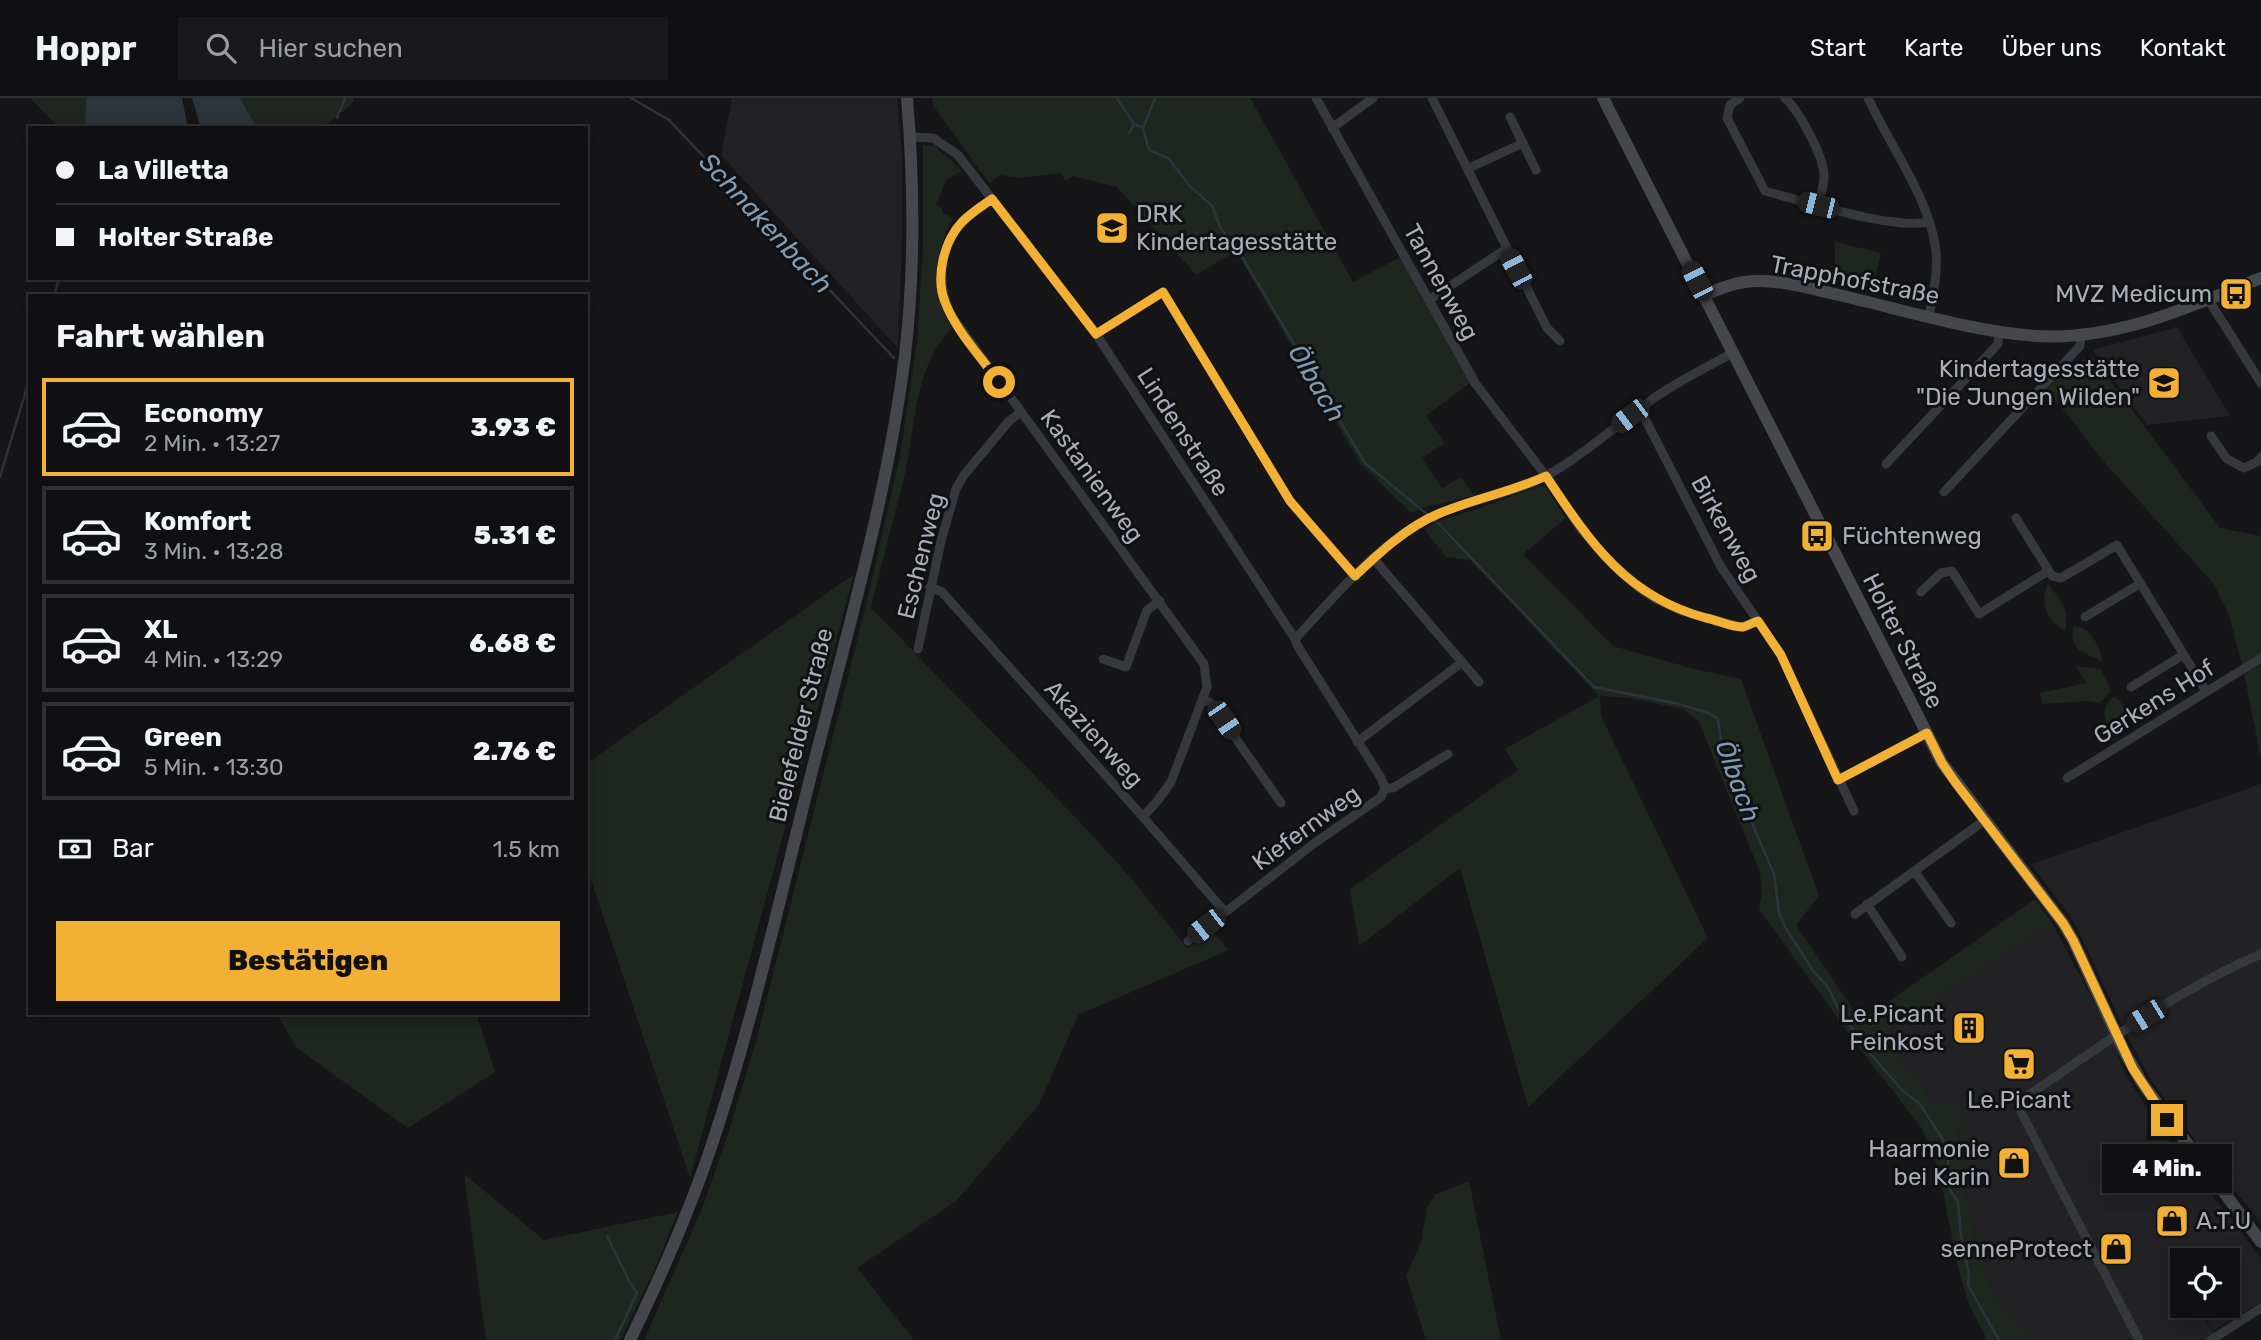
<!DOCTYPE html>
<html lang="de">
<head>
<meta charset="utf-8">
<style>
  :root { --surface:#101012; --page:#19191b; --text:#f1f3f6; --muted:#9c9d9f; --line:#303032; --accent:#f2b134 }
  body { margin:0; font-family:Rubik,sans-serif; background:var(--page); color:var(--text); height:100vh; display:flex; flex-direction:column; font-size:26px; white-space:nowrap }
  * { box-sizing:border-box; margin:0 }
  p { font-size:23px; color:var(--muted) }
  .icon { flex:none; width:38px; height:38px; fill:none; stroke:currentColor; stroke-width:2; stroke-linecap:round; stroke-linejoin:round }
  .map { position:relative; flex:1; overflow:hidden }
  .sheet { position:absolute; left:28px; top:196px; width:560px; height:721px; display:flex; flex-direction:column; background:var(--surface); border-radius:0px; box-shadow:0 4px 18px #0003,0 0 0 2px var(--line) }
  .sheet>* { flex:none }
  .top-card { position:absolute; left:28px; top:28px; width:560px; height:154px; border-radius:0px; box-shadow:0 4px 18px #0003,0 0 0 2px var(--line); display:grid; align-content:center; height:154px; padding:0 28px; background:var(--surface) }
  .buttons { position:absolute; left:2170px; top:1150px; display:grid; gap:14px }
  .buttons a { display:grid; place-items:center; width:70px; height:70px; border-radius:0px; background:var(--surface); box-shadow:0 4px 18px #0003,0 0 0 2px var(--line); font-size:35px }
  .end { position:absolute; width:32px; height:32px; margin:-16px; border:9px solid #f2b134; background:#111; box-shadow:0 0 0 4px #111 }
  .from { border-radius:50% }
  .bubble { position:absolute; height:49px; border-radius:0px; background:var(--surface); box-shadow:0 4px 18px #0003,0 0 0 2px var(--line); font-size:23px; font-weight:800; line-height:49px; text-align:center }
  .car { position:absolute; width:21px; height:42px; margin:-21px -10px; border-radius:9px; box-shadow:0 0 5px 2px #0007; background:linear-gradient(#222 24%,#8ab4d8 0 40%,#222 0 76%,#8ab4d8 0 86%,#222 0) }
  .top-card b { display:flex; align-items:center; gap:24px; height:66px; font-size:26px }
  .top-card b+b { border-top:2px solid var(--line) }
  .top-card i { width:18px; height:18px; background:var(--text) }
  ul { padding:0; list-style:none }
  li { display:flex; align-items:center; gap:21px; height:98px; margin:0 14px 10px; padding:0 14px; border:4px solid var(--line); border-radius:0px }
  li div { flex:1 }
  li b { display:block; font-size:26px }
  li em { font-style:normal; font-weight:800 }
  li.on { border-color:var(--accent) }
  li>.icon { width:63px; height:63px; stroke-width:1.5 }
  h2 { padding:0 28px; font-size:32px; line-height:84px }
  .pay { display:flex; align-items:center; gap:18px; height:77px; padding:0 28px; font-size:26px }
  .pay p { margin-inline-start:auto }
  .cta { display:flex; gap:14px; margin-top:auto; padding:14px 28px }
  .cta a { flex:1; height:80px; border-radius:0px; background:var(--accent); color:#111; font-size:28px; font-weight:800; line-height:80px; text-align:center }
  header { display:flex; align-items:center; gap:42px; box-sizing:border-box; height:98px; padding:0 35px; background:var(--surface); border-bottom:2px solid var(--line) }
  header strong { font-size:33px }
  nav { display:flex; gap:38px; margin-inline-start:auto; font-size:24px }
  .search { width:490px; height:63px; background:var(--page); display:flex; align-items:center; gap:18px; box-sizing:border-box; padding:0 24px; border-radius:0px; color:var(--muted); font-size:26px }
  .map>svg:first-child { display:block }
  .built { fill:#222225 }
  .green { fill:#1e261f }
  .water { fill:#2c353c }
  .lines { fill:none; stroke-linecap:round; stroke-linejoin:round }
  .stream { stroke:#2c353c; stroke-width:2.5 }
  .street { stroke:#37383d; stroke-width:9 }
  .secondary { stroke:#45474d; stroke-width:12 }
  .route { stroke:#f2b134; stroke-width:9 }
  .labels { text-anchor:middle; stroke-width:6; stroke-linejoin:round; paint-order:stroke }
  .poi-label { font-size:24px; fill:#a8adb8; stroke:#111113; text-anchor:end }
  .street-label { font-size:24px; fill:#a8adb8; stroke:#111113 }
  .water-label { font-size:26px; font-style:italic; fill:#7f9bb3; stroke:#111113 }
</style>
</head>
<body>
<header>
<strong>Hoppr</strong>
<div class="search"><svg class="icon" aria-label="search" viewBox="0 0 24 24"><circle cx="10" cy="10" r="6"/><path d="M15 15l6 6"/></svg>Hier suchen</div>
<nav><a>Start</a><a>Karte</a><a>Über uns</a><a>Kontakt</a></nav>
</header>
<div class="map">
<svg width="2261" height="1242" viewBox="0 0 2261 1242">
  <rect width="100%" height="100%" fill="#161618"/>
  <g class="built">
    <path d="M732,0H897L902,57V142L898,250L721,57Z"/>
    <path d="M2177,229L2230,318L2147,327L2093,252Z"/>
    <path d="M2261,686V1125L2199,1048L2152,984L2130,943L2074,824L2031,766Z"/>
    <path d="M2052,825L2109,932L2124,974L2158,1028L2261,1160V1204L2213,1233L2199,1208H2228V1162H2182V1176L2169,1154L2182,1178V1208H2198L2217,1242H2031L2000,1204L1979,1163L1959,1057L1958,1032L1970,1024L1936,1006L1880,938Z"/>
  </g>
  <g class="green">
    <path d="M30,0H86L85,30H59Z"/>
    <path d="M240,0H354L352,6L322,30H257Z"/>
    <path d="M933,0H1250L1353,184L1408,155L1478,279L1426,318L1445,345L1422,360L1442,390L1461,379L1474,398L1425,409L1411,415L1360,365L1236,153L1196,177L1117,89L1073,78L1066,83L1060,75L1019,80L1000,77L989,85L932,6Z"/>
    <path d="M923,47L935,48L962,73L946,82L936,107L943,111L942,115L953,120C933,162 929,188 952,230C913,269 916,330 904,380C893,424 881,467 871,510L1077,721L1125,773L1187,850L1213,834L1229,852L1078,917L1039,1007L956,1103L857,1170L914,1242H644L702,1111L728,1036L756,943L864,515L900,358L917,243L923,150Z"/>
    <path d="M1835,144L1881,155L1873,189L1835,181Z"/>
    <path d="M2092,258L2220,430L2261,438V555L2242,567L2229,517L2213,485L2106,366L2047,291L2070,267Z"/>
    <path d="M1539,388H1545L1566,420L1523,456L1613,548L1694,571L1741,581L1819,798L1796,827L1861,923L2035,801L2052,825L1880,938L1936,1006L1955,1005L1970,1024L1958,1032L1959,1057L1979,1163L2000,1204L2031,1242H1987L1969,1207L1957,1166L1944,1098L1934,1059L1921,1029L1860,951L1759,811L1762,793L1760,774L1699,624L1682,611L1630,600L1600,598L1601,618L1708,840L1528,1009L1460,770L1359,848L1350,791L1518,672L1505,651L1599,598L1470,462L1446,459L1424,431L1438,423L1480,410Z"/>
    <path d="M854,476L690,1080L586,767V666Z"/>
    <path d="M2048,485C2060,504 2070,507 2065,533C2047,522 2039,505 2048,485Z"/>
    <path d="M2073,528C2092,529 2099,548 2103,565C2085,552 2069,556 2073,528Z"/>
    <path d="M2261,566V660L2244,576Z"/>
    <path d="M2076,568L2101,571L2111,593L2100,605L2089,603L2043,606L2040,595L2086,585Z"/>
    <path d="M2114,598C2128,608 2132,624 2115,634C2101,623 2101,610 2114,598Z"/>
    <path d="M276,915H476L495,974L408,1030L297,950Z"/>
    <path d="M464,1076L544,1142L678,1114L654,1173L620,1242H486Z"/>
    <path d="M1469,1083L1501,1242H1426L1406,1178L1421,1144L1427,1109L1436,1096Z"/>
  </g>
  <g class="water">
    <path d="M86,0H182L188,30H85Z"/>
    <path d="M192,0H240L257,30H201Z"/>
  </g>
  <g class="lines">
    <g class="stream">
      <path d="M631,0L669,22L894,260"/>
      <path d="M1117,0L1134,26L1143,30"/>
      <path d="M1155,0L1143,30L1148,49L1151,53L1168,60L1190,88L1212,108L1221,131L1231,142"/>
      <path d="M337,20L345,0"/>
      <path d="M1129,36L1134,26"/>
      <path d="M1241,157L1365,365L1440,427L1594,589L1679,606L1708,615L1718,621L1723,658L1774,776L1779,815L1785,829L1814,874L1828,889L1837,908L1862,946L1902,992L1920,1006L1945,1045L1948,1056V1081L1950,1092L1958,1104L1961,1138L1969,1176L1968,1187L1999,1242"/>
      <path d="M54,198L59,180"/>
      <path d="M0,379L30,279"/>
      <path d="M607,1138L629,1183L637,1195L615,1242"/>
    </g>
    <g class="street">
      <path d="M1316,0L1475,285L1546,378L1581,431L1603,456L1639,490L1657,502L1682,513L1742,529L1758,523"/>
      <path d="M1432,0L1547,230L1560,243"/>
      <path d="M1740,0L1730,7L1727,20L1765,93C1803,103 1893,132 1928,124"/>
      <path d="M1785,0C1799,13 1825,60 1824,79C1824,88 1820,98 1818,107"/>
      <path d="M1868,0C1890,48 1930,101 1936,153C1938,175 1933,197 1929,218"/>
      <path d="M1510,19L1536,72"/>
      <path d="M1332,30L1373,0"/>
      <path d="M910,39L933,40L958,57L1096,236L1295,541L1297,547L1381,680L1385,690"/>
      <path d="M1467,71L1523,45"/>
      <path d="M992,101C982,108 970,115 962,125C938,150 937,188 951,217L1204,566L1207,589L1171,684L1158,702L1143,719"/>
      <path d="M2208,201L2261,285"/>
      <path d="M1429,202L1506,151"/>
      <path d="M1096,236L1163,194L1290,403L1355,478"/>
      <path d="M1640,311L1721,469L1781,557L1854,713"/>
      <path d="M2211,338L2227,361L2244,370L2257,364L2261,359"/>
      <path d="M1886,366L1998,246L1999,234"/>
      <path d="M1944,394L2080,248L2081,237"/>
      <path d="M2016,420L2052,478L2061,480L2117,447L2206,593"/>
      <path d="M1373,460L1479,584"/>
      <path d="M930,489L942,494L1143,719L1225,814"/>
      <path d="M1921,494L1941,475L1952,473L1979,516L2048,473"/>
      <path d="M2085,519L2141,485"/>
      <path d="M1295,541C1337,496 1379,444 1435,417C1471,401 1511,396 1546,378C1584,357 1616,327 1650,303C1676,284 1706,270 1734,254"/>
      <path d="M918,551L941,443L956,391L964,377L1009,323L1021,314"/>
      <path d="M1103,561L1126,569L1147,512L1160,503"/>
      <path d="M2131,589L2183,557"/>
      <path d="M1203,602L1211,605L1281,705"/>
      <path d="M1357,644L1461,565"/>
      <path d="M2067,680L2261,560"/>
      <path d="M1838,682L1927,635"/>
      <path d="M1385,690H1393L1448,656"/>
      <path d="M1915,774L1951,825"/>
      <path d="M1867,806L1902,859"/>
      <path d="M1855,816L1985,722"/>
      <path d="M1188,843L1316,744L1381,699L1385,690"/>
      <path d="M2139,1242L2020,1012L2023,1001C2100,948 2176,893 2261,856"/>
      <path d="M2211,1242L2261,1210"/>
    </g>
    <g class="secondary">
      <path d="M1603,0L1942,665L2063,825L2073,842L2124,953L2142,985L2261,1144"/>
      <path d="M1704,197C1717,192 1730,186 1744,184C1775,180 1808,190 1839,197C1904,212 1970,233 2036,238C2116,243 2189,209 2261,180"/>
      <path d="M630,1242C663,1174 693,1106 716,1034C753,921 780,800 809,685C844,544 887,402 905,257C915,172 914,85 907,0"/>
    </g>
  </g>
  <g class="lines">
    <path class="route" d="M999,284C981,259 956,233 945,204C935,179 944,143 962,124C971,115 982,108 992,101L1096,236L1163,194L1290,403L1355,478C1379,455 1407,429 1438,416C1473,401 1511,394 1546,378C1590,444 1625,498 1706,520C1717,522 1733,530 1743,529C1747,528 1754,524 1758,523L1781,557L1838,682L1927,635L1942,665L1955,684L2063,825L2073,842L2133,971L2167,1022"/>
  </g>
  <defs>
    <symbol id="school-square" viewBox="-11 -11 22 22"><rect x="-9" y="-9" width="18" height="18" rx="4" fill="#f2b134" stroke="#111113"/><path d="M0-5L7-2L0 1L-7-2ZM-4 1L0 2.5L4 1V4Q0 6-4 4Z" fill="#111"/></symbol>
    <symbol id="bus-square" viewBox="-11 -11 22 22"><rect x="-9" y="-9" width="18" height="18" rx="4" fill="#f2b134" stroke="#111113"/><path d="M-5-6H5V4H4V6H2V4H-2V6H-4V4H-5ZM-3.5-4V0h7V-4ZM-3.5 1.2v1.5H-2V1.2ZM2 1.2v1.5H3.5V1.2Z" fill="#111"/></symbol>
    <symbol id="building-square" viewBox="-11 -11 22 22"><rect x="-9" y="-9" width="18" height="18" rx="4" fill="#f2b134" stroke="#111113"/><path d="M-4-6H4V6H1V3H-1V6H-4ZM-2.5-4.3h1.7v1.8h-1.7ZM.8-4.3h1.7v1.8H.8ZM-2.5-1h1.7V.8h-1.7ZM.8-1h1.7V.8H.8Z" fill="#111"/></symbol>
    <symbol id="supermarket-square" viewBox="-11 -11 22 22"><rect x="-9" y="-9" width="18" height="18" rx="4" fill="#f2b134" stroke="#111113"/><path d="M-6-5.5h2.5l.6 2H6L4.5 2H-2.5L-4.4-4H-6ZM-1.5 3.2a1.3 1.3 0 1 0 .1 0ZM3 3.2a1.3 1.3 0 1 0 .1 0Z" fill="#111"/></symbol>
    <symbol id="shop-square" viewBox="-11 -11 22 22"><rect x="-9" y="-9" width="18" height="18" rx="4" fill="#f2b134" stroke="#111113"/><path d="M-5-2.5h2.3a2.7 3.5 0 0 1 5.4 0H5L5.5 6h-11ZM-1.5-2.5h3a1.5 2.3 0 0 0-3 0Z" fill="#111"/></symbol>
  </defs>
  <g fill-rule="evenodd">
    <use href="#school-square" x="1093" y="111" width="38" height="38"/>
    <use href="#bus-square" x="2217" y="177" width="38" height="38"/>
    <use href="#school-square" x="2145" y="266" width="38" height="38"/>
    <use href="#bus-square" x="1798" y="419" width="38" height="38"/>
    <use href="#building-square" x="1950" y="911" width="38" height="38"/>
    <use href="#supermarket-square" x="2000" y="947" width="38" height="38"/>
    <use href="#shop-square" x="1995" y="1046" width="38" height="38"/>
    <use href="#shop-square" x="2153" y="1104" width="38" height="38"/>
    <use href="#shop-square" x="2097" y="1132" width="38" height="38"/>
  </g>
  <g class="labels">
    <g class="poi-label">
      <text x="1136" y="124" text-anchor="start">DRK<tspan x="1136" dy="28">Kindertagesstätte</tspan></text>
      <text x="2212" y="204">MVZ Medicum</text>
      <text x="2140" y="279">Kindertagesstätte<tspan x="2140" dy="28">"Die Jungen Wilden"</tspan></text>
      <text x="1842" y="446" text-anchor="start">Füchtenweg</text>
      <text x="1944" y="924">Le.Picant<tspan x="1944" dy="28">Feinkost</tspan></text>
      <text x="2019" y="1010" text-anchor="middle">Le.Picant</text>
      <text x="1990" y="1059">Haarmonie<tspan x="1990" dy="28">bei Karin</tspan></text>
      <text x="2196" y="1131" text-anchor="start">A.T.U</text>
      <text x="2092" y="1159">senneProtect</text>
    </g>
    <g class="street-label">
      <text transform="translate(1855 182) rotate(11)" y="8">Trapphofstraße</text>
      <text transform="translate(1441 184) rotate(61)" y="8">Tannenweg</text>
      <text transform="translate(1183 334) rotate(57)" y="8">Lindenstraße</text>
      <text transform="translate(1092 378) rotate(54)" y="8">Kastanienweg</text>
      <text transform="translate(1726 431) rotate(61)" y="8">Birkenweg</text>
      <text transform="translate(921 458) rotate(-76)" y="8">Eschenweg</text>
      <text transform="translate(1903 543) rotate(63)" y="8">Holter Straße</text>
      <text transform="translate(2154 604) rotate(-32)" y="8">Gerkens Hof</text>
      <text transform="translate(801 627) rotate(-76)" y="8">Bielefelder Straße</text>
      <text transform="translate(1094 636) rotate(48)" y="8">Akazienweg</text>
      <text transform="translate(1306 730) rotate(-36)" y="8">Kiefernweg</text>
    </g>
    <g class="water-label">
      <text transform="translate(766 125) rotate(47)" y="9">Schnakenbach</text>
      <text transform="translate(1317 285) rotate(59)" y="9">Ölbach</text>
      <text transform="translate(1738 683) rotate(70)" y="9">Ölbach</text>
    </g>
  </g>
</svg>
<div class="buttons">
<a><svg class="icon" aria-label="locate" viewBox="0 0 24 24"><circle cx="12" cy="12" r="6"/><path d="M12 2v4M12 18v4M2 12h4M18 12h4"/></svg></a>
</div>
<i class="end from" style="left:999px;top:284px"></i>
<i class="end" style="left:2167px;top:1022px"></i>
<div class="bubble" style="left:2102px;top:1046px;width:130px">4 Min.</div>
<i class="car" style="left:1818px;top:107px;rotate:284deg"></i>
<i class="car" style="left:1516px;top:171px;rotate:332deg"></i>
<i class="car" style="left:1697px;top:183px;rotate:333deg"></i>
<i class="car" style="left:1630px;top:318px;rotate:233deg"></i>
<i class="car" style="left:1224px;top:622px;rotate:146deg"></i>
<i class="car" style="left:1206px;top:828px;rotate:232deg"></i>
<i class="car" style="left:2146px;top:918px;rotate:238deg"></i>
<div class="top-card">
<b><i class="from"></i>La Villetta</b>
<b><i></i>Holter Straße</b>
</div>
<section class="sheet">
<h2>Fahrt wählen</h2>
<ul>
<li class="on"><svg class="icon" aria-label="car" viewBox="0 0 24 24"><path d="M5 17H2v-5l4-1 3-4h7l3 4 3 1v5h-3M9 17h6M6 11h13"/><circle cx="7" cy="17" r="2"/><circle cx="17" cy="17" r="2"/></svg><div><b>Economy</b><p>2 Min. · 13:27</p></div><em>3.93 €</em></li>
<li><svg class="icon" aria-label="car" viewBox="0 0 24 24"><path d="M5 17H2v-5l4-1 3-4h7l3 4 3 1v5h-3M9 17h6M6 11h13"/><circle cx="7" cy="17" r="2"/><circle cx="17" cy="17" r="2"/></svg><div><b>Komfort</b><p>3 Min. · 13:28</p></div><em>5.31 €</em></li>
<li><svg class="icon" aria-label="car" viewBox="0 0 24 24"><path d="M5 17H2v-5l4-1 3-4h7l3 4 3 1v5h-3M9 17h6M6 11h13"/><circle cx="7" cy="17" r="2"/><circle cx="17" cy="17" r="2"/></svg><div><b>XL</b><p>4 Min. · 13:29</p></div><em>6.68 €</em></li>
<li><svg class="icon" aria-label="car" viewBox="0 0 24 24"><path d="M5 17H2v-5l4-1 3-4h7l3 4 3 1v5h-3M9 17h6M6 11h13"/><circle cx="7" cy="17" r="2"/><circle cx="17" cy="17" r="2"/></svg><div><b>Green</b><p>5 Min. · 13:30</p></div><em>2.76 €</em></li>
</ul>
<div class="pay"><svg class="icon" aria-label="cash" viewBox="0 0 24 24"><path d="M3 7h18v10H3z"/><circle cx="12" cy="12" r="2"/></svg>Bar<p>1.5 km</p></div>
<div class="cta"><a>Bestätigen</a></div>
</section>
</div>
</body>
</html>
